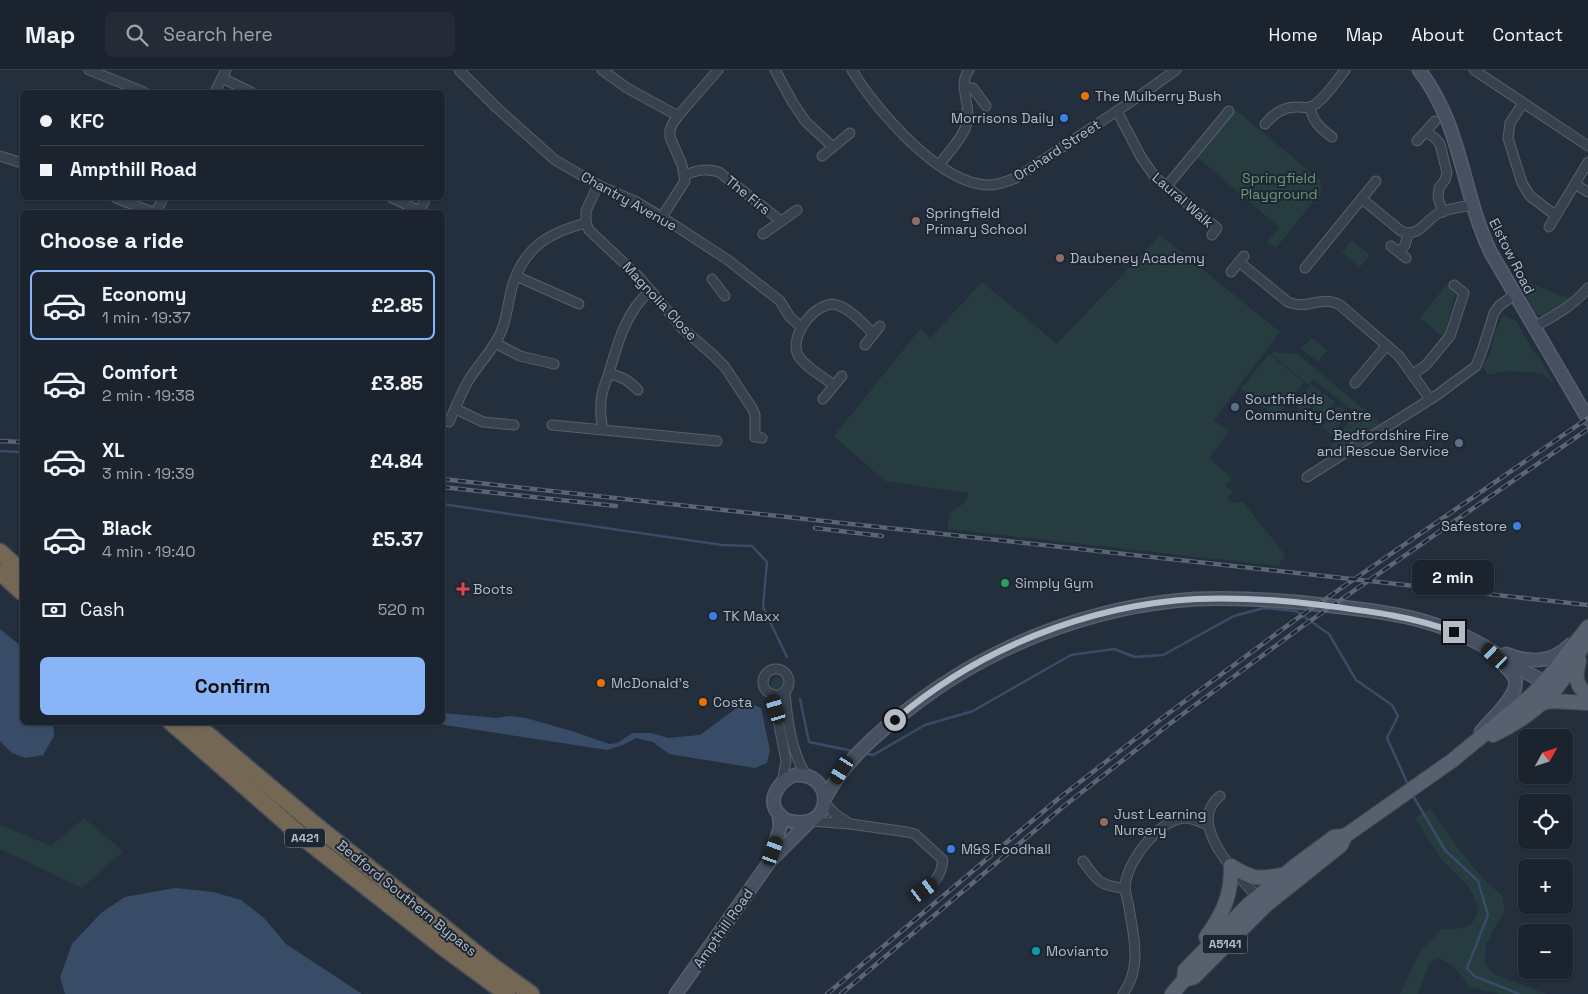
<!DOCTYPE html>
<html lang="en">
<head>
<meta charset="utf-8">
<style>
  :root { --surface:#1b232e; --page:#242b36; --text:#f1f3f6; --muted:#a0a4aa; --line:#39404a; --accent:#8ab4f8 }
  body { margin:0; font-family:"Space Grotesk",sans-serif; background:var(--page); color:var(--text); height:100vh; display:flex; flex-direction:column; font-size:19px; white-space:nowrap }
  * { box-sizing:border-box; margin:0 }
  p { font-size:16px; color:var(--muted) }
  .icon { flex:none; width:28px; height:28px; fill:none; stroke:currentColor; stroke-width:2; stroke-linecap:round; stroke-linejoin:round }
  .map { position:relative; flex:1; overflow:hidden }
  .drawer { position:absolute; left:20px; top:140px; width:425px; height:515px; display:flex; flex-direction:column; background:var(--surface); border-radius:8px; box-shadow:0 1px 4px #0004,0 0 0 1px var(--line) }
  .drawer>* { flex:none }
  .banner { position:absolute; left:20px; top:20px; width:425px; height:110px; border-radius:8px; box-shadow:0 1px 4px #0004,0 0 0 1px var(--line); display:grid; align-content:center; height:110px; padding:0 20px; background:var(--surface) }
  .needle { width:32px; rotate:50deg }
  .tools { position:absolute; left:1518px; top:659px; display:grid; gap:10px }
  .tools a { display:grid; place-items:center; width:55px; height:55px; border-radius:8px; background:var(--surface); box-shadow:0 1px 4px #0004,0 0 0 1px var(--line); font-size:25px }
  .end { position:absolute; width:22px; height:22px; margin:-11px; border:6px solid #b4bcc9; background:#111; box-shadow:0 0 0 2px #111 }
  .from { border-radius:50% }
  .bubble { position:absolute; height:35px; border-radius:8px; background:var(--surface); box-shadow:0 1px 4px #0004,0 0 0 1px var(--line); font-size:16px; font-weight:700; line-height:35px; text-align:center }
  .car { position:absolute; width:15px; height:30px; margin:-15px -8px; border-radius:6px; box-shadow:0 0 4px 1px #0007; background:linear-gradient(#222 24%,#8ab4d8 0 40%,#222 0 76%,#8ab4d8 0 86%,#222 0) }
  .banner b { display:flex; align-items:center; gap:18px; height:48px; font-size:19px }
  .banner b+b { border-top:1px solid var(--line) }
  .banner i { width:12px; height:12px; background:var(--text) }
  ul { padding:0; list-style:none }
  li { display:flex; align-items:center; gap:15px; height:70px; margin:0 10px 8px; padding:0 10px; border:2px solid transparent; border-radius:8px }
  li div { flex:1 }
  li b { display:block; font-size:19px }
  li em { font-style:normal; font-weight:700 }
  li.active { border-color:var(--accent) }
  li>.icon { width:45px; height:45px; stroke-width:1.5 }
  h2 { padding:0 20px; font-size:22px; line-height:60px }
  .pay { display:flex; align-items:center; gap:12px; height:55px; padding:0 20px; font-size:19px }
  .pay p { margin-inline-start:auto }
  .primary-button { display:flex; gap:10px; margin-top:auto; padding:10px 20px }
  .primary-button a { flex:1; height:58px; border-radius:8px; background:var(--accent); color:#111; font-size:20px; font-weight:700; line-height:58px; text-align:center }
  header { display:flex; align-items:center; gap:30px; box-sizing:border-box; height:70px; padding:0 25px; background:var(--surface); border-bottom:1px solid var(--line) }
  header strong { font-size:24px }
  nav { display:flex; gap:28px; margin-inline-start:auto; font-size:18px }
  .search { width:350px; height:45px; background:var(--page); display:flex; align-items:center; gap:12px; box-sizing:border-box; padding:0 18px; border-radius:8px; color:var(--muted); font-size:19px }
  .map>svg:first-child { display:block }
  .green { fill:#263c3f }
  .water { fill:#394c67 }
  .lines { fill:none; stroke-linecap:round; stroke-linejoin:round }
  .stream { stroke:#394c67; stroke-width:2.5 }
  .street-casing { stroke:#565f6c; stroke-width:11 }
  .secondary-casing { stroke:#565f6c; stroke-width:15 }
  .primary-casing { stroke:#414a57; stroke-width:16 }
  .highway-casing { stroke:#434c59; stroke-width:19 }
  .street { stroke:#38414e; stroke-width:9 }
  .secondary { stroke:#465061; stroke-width:12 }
  .primary { stroke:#56606e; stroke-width:14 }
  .highway { stroke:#746855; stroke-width:16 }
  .rail-casing { stroke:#5a6575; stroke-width:4.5 }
  .rail { stroke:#1d2633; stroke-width:2.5; stroke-dasharray:8; stroke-linecap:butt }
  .route { stroke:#b4bcc9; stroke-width:6 }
  .food-dot { fill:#e8710a; stroke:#1d2633; stroke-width:2 }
  .shop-dot { fill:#3f7fe0; stroke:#1d2633; stroke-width:2 }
  .education-dot { fill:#8d6e63; stroke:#1d2633; stroke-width:2 }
  .service-dot { fill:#5c6f8a; stroke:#1d2633; stroke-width:2 }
  .leisure-dot { fill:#2e9e5b; stroke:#1d2633; stroke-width:2 }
  .health-dot { fill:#e0444e; stroke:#1d2633; stroke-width:2 }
  .culture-dot { fill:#0f9aa8; stroke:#1d2633; stroke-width:2 }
  .labels { text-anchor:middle; stroke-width:4; stroke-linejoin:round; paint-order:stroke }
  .shield { fill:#1d2633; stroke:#878f9c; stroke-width:1 }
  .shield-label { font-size:12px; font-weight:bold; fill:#b4bcc9 }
  .poi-label { font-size:14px; fill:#b4bcc9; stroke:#1d2633; text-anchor:start }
  .street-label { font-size:14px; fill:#b4bcc9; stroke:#1d2633 }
  .park-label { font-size:14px; fill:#6b9a76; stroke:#1d2633 }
</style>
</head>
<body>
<header>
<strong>Map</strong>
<div class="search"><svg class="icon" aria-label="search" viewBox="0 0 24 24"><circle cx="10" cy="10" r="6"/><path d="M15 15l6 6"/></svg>Search here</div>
<nav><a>Home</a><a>Map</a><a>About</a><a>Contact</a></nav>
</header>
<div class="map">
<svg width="1588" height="924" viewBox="0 0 1588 924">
  <rect width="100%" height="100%" fill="#242f3e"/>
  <g class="green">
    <path d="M1236,40L1320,110L1321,122L1276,178L1267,172L1279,157L1197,87Z"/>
    <path d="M1160,165L1280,262L1214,350L1229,361L1209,388L1232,408L1225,415L1233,422L1227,428L1233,433L1243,432L1285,485L1278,496L947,459L950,443L966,432L968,423L885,411L834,366L920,259L930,268L982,212L1057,274Z"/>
    <path d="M1352,170L1370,185L1360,197L1342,182Z"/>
    <path d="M1516,208L1573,230L1545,246L1536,244Z"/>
    <path d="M1447,214L1454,221L1455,225L1444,268L1420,248Z"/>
    <path d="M1504,245L1517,252L1533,281L1540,288L1555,315L1544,305L1530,302L1508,301L1488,305L1482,295C1492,286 1492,275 1495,263C1497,256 1501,250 1504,245Z"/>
    <path d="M1312,268L1327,280L1318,292L1301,279Z"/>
    <path d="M1273,282L1297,284L1383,355L1338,385L1329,378L1356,343L1313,309L1309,315L1271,284Z"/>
    <path d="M1269,284L1304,312L1276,347L1241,319Z"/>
    <path d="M1311,314L1322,322L1305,343L1295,335Z"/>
    <path d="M1324,324L1335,332L1318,353L1308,345Z"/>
    <path d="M1338,336L1348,343L1332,365L1322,357Z"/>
    <circle cx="778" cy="615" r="7"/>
    <path d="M1430,739L1457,777L1486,812L1502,825L1505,840L1487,872L1484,892L1494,904L1546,924H1498L1469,917C1459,902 1455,894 1437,888L1429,894L1418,924H1400L1421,880L1442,859C1463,858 1472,861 1479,839L1469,817L1442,790L1415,748Z"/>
    <path d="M84,748L123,781L82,818L0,779V755L51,776Z"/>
  </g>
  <g class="water">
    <path d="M0,559L22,577V652L53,653L54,666L43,685L26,688L12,683L0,671Z"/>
    <path d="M748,632L761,638L770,680L767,693L755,698L669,684L653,672L636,668L623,675L607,680L432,653L442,652L443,643L497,648L509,646L526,648L575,662L609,674L618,673L632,663H651L668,668L700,665L738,637Z"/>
    <path d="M175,818L213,822L241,830L264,848L286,874L362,924H65L60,907L72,874L101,843L125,827Z"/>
  </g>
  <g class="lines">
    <g class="stream">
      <path d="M0,381L22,382"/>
      <path d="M442,434L722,475L752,476L767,492L763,537L787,587"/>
      <path d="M800,629L809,672L853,681"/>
      <path d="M863,683L873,685L925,655L973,641L1071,585L1114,579L1135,587L1163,585L1234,546L1264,538L1296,541L1329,564L1356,610L1392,635L1398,646L1387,668L1409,717"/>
      <path d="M1412,724L1445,780L1478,811L1488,845L1467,898L1474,906L1519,924"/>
    </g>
    <defs>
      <g id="street">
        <path d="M89,0L144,22"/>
        <path d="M459,0L497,38L555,90L598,115L635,131L662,147L728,190L780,231L790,247L801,257"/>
        <path d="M602,0L627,18L678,46"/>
        <path d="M775,0L793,33L806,52L833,77"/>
        <path d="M852,0C875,39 941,116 990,115C999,115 1007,111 1016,108L1138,27L1176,0"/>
        <path d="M1474,0L1588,76"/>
        <path d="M222,8L251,22"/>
        <path d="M964,18H973L986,36"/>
        <path d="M215,22L226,0"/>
        <path d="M1523,33L1510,53L1508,68L1522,113L1530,126L1555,145"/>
        <path d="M1310,37C1313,52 1320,58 1332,67"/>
        <path d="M1117,41L1141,87L1155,107L1217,158L1212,165"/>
        <path d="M1265,54C1274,43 1284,36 1298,37C1302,37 1307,38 1310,37C1321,34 1338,9 1345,0"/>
        <path d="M1425,62L1434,67L1440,74L1447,103L1445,110L1439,118L1438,128L1443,142"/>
        <path d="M1417,71L1435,51"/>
        <path d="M0,86L22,93"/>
        <path d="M822,86L850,63"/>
        <path d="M939,95C948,83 963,68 967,53C972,36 957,15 969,0"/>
        <path d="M685,105C698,100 706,98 719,102L781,151"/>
        <path d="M1575,114L1588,122"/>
        <path d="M598,115L586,141V153L589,160L640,208L682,258L713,285L725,297L752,338L755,345V367L762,368"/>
        <path d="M1167,116L1229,41"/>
        <path d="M116,128L152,142"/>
        <path d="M392,128L420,141"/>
        <path d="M1362,129L1401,161C1420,169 1426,148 1441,142C1451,138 1462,137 1472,135"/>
        <path d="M156,142L163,128"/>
        <path d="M419,142L425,130"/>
        <path d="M662,147L685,111L682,95L670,67V60L673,53L678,46L718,0"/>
        <path d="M1549,157L1588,92"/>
        <path d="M763,164L797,140"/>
        <path d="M1391,176L1406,188"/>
        <path d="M1399,182L1405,175L1408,164"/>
        <path d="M1239,192L1288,232C1308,241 1321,224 1340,235L1399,286L1430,329"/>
        <path d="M1305,198L1376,111"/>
        <path d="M1231,202L1244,186"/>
        <path d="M516,206L579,234"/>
        <path d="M712,209L725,226"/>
        <path d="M1534,257C1554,246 1573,236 1588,218"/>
        <path d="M495,273L520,286L554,294"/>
        <path d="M865,275L880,256"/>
        <path d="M609,304C622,306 629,311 638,320"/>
        <path d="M1413,304L1426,295L1450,266L1464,223L1454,215"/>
        <path d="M1355,313L1387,275"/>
        <path d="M834,315C823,307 805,297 798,285C788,266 817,229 837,235C851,239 864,255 874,264"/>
        <path d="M823,329L842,306"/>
        <path d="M456,339L483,352L514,355"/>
        <path d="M449,352C455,339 460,326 467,313C477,295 493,281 501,262C507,248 508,232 512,217C524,177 548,163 586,153"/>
        <path d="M552,355L717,371"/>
        <path d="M603,359C601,350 600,341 601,332C601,323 605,314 608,306C617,276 625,242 650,221"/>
        <path d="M1307,407L1437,325L1476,296L1483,278L1494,243L1499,236L1515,224"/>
        <circle cx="776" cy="612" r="13"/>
        <path d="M785,621C787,649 791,681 806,705"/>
        <path d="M772,624L776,639L786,691L782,712"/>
        <path d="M1220,726C1215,730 1211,735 1209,742C1202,771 1242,810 1260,830"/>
        <path d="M825,733L835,744L850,754"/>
        <path d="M811,751L850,754L907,762L915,764L943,790C941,805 936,811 925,820"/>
        <path d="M1083,791C1097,811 1100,816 1125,818"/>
        <path d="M1123,924C1142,898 1134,867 1129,838C1128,831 1125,823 1125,816C1128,791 1157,752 1183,748C1191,747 1200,752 1208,755"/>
      </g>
      <g id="secondary">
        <path d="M1419,0C1463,57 1461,121 1491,183L1588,349"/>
        <path d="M1506,584C1529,593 1551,594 1570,575"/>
        <path d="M1481,662C1491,649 1520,625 1515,609C1513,603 1507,598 1503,594"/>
        <path d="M795,705C834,702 834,757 796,752C790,752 783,749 779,744C765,730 780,710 795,705Z"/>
        <path d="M825,728C845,691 877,663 910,638C991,575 1092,536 1195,529C1238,527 1281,530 1324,535C1357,539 1391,542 1423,551C1444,557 1464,565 1482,575C1503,587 1522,602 1545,612"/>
        <path d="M771,786L780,758L779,744"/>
        <path d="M676,924L770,791L809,752"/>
      </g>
      <g id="primary">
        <path d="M1579,591C1575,605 1575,616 1588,625"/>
        <path d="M1543,633L1552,631L1588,633"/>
        <path d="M1493,665C1538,643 1565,617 1585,570"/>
        <path d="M1231,796C1254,810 1257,809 1282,805"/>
        <path d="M1206,867C1223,844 1232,824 1231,796"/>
        <path d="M1184,910L1194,907L1265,836L1341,775L1345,766"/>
        <path d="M1172,924L1184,910L1185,900L1248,835L1295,796L1334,767L1345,766L1453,690L1533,624L1553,602L1588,557"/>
      </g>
      <g id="highway">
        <path d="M0,482L22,502"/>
        <path d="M0,502L22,522"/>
        <path d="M171,652L305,769L443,877L507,924"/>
        <path d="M193,652L314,754L492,896L531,924"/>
      </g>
    </defs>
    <use href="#street" class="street-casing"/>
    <use href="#secondary" class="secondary-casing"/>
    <use href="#primary" class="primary-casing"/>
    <use href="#highway" class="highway-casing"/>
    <use href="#street" class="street"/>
    <use href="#secondary" class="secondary"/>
    <use href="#primary" class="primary"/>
    <use href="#highway" class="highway"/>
    <defs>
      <g id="rail">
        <path d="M0,371L22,372"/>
        <path d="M442,409L1588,535"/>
        <path d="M442,417L616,436"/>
        <path d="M815,458L882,466"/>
        <path d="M827,924L1058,729L1166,645L1295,550L1588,348"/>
        <path d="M841,924L1064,736L1172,652L1300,558L1588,359"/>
      </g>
    </defs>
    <use href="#rail" class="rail-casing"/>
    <use href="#rail" class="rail"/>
  </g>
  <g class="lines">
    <path class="route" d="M895,650C978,579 1087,535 1196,529C1238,527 1280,530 1321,535C1367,541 1411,546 1454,562"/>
  </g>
  <g class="food-dot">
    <circle cx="1085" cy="26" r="5"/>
    <circle cx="601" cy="613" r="5"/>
    <circle cx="703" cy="632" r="5"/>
  </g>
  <g class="shop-dot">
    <circle cx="1064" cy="48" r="5"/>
    <circle cx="1517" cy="456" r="5"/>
    <circle cx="713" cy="546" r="5"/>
    <circle cx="951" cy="779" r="5"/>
  </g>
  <g class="education-dot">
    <circle cx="916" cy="151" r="5"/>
    <circle cx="1060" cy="188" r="5"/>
    <circle cx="1104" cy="752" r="5"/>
  </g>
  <g class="service-dot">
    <circle cx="1235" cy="337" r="5"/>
    <circle cx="1459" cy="373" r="5"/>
  </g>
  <circle class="leisure-dot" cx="1005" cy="513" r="5"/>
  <path class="health-dot" d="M460.5 511.5h5v5h5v5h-5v5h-5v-5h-5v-5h5z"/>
  <circle class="culture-dot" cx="1036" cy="881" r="5"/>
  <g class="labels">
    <g class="shield">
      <rect x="285" y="758.5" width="40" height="19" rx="4"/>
      <rect x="1202.5" y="864.5" width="45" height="19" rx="4"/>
    </g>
    <g class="shield-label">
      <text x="305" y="772">A421</text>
      <text x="1225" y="878">A5141</text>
    </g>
    <g class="poi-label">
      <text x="1095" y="31">The Mulberry Bush</text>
      <text x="1054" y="53" text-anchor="end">Morrisons Daily</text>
      <text x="926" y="148">Springfield<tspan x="926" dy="16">Primary School</tspan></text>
      <text x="1070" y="193">Daubeney Academy</text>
      <text x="1245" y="334">Southfields<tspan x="1245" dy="16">Community Centre</tspan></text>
      <text x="1449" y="370" text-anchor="end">Bedfordshire Fire<tspan x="1449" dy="16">and Rescue Service</tspan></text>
      <text x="1507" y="461" text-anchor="end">Safestore</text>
      <text x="1015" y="518">Simply Gym</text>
      <text x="473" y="524">Boots</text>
      <text x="723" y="551">TK Maxx</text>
      <text x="611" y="618">McDonald's</text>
      <text x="713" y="637">Costa</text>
      <text x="1114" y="749">Just Learning<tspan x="1114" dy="16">Nursery</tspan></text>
      <text x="961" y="784">M&amp;S Foodhall</text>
      <text x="1046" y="886">Movianto</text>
    </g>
    <g class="street-label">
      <text transform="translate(1057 80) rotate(-33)" y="5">Orchard Street</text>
      <text transform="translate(748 125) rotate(39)" y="5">The Firs</text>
      <text transform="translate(1183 130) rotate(41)" y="5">Laural Walk</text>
      <text transform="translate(629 131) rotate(29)" y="5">Chantry Avenue</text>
      <text transform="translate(1512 186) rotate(63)" y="5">Elstow Road</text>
      <text transform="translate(660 231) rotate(47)" y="5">Magnolia Close</text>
      <text transform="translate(407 828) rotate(39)" y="5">Bedford Southern Bypass</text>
      <text transform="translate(723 858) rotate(-55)" y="5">Ampthill Road</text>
    </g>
    <g class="park-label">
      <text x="1279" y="113">Springfield<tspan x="1279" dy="16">Playground</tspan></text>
    </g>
  </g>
</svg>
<div class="tools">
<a><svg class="needle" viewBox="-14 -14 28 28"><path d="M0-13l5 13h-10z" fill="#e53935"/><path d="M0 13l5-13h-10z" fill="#a0a4aa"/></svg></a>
<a><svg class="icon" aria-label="locate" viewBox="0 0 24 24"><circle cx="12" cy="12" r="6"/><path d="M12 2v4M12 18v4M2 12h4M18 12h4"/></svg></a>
<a>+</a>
<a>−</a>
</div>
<i class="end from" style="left:895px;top:650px"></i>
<i class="end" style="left:1454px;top:562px"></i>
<div class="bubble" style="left:1412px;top:490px;width:82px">2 min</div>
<i class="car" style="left:1495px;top:586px;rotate:313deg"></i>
<i class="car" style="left:776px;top:639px;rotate:343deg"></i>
<i class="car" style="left:842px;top:700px;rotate:212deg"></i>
<i class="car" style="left:773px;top:781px;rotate:20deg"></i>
<i class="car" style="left:924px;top:820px;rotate:54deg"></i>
<div class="banner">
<b><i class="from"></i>KFC</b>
<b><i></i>Ampthill Road</b>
</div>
<section class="drawer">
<h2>Choose a ride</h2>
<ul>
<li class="active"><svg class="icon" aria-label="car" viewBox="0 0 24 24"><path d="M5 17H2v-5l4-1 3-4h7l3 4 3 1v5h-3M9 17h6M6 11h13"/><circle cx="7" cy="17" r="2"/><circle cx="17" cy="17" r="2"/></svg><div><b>Economy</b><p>1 min · 19:37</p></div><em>£2.85</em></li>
<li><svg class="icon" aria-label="car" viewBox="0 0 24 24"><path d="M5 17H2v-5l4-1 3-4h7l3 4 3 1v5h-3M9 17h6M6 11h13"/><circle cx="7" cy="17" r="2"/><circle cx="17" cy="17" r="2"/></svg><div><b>Comfort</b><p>2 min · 19:38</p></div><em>£3.85</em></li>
<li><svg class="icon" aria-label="car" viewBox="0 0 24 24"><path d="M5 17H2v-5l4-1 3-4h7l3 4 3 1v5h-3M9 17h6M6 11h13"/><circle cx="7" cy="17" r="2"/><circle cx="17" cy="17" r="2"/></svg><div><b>XL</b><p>3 min · 19:39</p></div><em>£4.84</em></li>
<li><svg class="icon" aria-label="car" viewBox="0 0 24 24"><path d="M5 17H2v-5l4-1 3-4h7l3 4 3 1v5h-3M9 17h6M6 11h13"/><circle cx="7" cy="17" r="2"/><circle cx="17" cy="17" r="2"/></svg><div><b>Black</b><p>4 min · 19:40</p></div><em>£5.37</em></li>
</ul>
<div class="pay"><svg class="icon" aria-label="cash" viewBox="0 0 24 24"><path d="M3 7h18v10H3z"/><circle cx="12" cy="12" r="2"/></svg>Cash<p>520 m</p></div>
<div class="primary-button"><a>Confirm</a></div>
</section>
</div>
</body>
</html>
